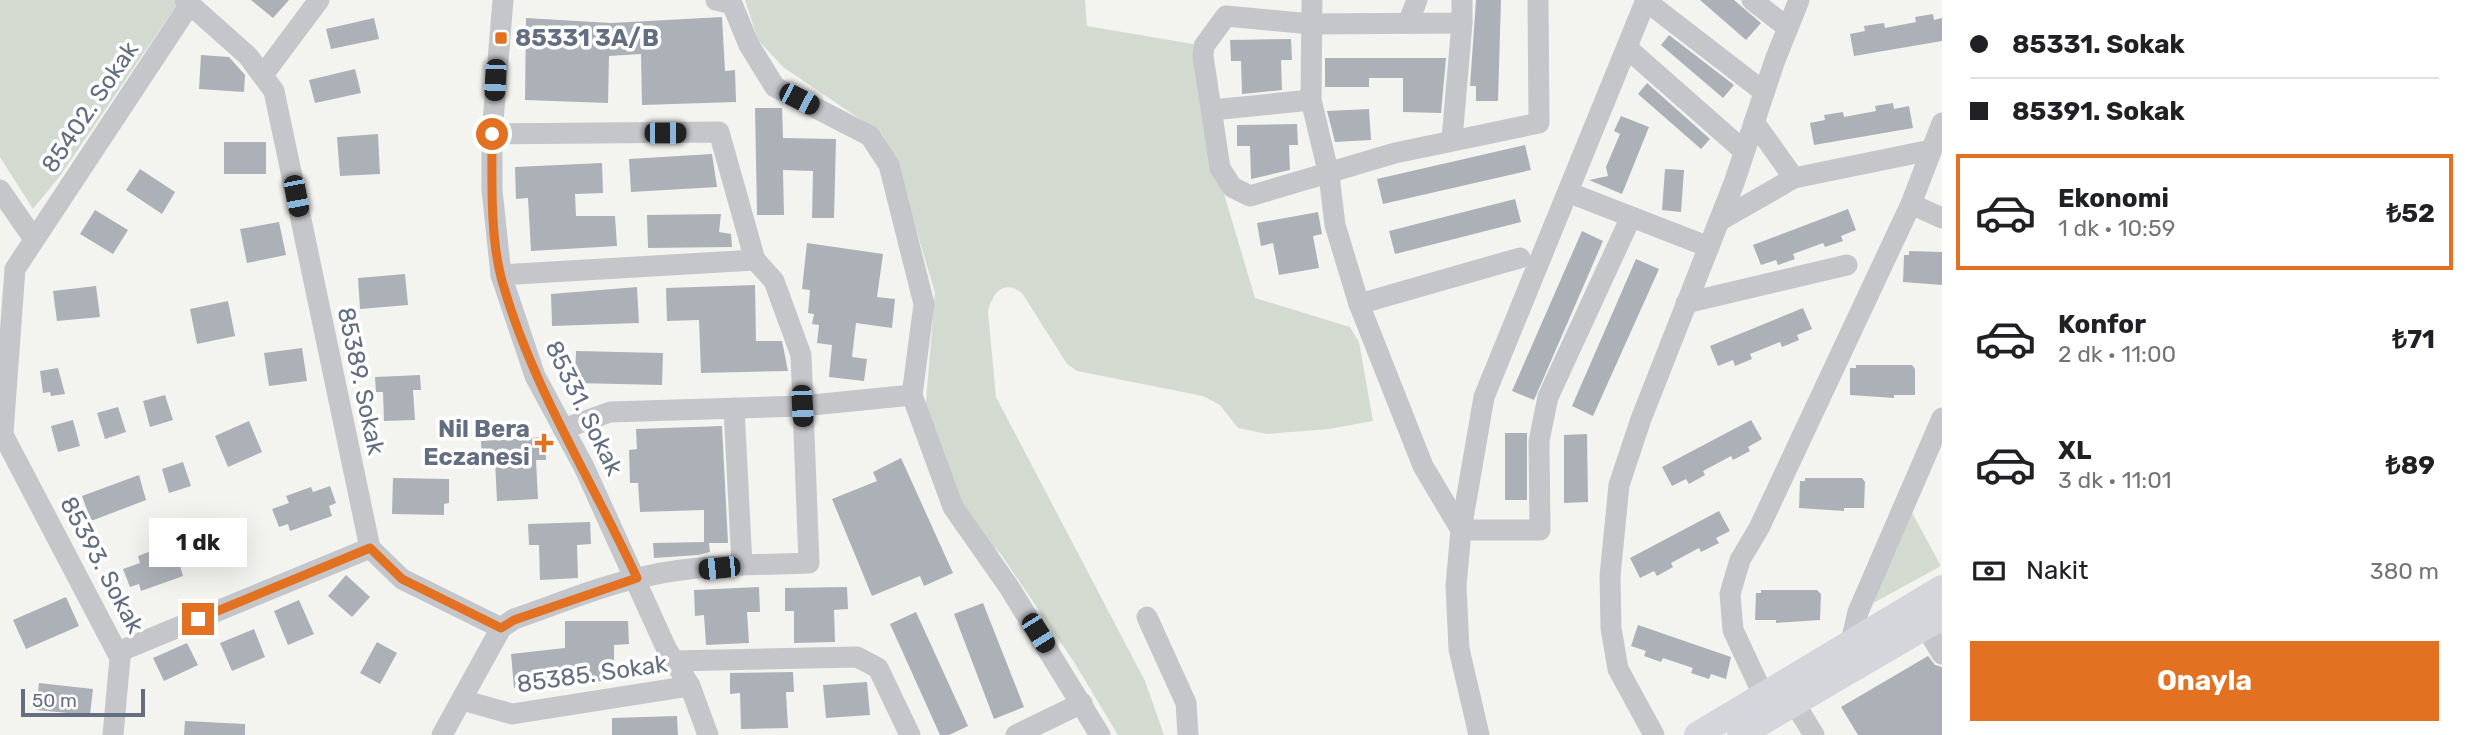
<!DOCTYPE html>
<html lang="tr">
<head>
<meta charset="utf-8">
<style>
  :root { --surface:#fff; --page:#f2f2f2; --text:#202124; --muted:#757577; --line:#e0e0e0; --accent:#e27122 }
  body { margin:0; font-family:Rubik,sans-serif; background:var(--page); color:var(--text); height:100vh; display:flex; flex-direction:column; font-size:26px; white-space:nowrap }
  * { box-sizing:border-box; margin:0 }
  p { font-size:23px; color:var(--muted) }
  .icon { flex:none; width:38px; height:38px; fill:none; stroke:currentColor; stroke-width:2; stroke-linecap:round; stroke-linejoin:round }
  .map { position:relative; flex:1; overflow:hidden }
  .side { display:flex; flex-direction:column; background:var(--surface); width:525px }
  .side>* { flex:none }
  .top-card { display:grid; align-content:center; height:154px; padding:0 28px; background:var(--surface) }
  .scale { position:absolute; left:21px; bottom:18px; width:124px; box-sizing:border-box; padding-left:7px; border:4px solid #636e81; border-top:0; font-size:19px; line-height:24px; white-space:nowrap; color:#636e81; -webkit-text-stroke:5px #fff; paint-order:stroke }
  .end { position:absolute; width:32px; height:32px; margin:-16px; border:9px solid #e27122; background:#fff; box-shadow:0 0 0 4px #fff }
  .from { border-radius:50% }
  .bubble { position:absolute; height:49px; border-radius:0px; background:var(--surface); box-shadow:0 7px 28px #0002; font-size:23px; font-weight:700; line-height:49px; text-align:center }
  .car { position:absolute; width:21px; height:42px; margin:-21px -10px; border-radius:9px; box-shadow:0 0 5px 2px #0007; background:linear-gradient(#222 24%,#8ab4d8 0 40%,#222 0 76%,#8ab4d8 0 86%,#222 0) }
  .top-card b { display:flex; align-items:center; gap:24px; height:66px; font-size:26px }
  .top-card b+b { border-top:2px solid var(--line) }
  .top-card i { width:18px; height:18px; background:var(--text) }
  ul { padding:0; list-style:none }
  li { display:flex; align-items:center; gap:21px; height:116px; margin:0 14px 10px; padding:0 14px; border:4px solid transparent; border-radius:0px }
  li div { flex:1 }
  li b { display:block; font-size:26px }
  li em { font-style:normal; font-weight:700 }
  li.active { border-color:var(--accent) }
  li>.icon { width:63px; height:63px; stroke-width:1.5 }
  .pay { display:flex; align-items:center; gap:18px; height:77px; padding:0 28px; font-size:26px }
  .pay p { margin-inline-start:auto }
  .button { display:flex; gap:14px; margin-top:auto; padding:14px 28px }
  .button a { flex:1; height:80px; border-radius:0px; background:var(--accent); color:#fff; font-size:28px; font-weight:700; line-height:80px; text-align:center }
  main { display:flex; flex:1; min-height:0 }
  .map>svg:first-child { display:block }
  .green { fill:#d3dbd1 }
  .building { fill:#acb1b8 }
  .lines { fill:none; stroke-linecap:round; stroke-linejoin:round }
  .minor { stroke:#c4c6ca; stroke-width:21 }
  .major { stroke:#d4d6dc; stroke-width:26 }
  .route { stroke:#e27122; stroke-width:9 }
  .poi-dot { fill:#e27122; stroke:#fff; stroke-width:2.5 }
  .labels { text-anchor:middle; stroke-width:7; stroke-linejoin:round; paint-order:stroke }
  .poi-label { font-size:24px; font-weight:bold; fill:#636e81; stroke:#fff; text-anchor:start }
  .street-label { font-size:24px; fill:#636e81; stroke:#fff }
</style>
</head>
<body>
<main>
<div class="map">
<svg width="1942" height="735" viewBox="0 0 1942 735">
  <rect width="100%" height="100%" fill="#f3f4f0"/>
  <g class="green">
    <path d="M0,0H174L178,3L60,176L33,209L0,157Z"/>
    <path d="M745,0H1085L1087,26L1199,45L1209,143L1255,298L1350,327L1359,342L1373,421L1329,429L1267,434L1238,428L1220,405L1203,396L1077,371L1067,364L1022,293C1004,279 992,293 988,312L996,397L1145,681L1164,735H1118L1074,662L1000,553L958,513L925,413L935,293L896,161L882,134L783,67L758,40Z"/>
    <path d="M1910,509L1941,566L1866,607Z"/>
  </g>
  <g class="building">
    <path d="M251,0H289L273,18Z"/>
    <path d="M1476,0H1501L1498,101H1476V86H1470Z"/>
    <path d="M1700,0H1734L1761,23L1746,40Z"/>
    <path d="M1933,14L1934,20L1942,18V41L1854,56L1850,34L1865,31L1864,26L1884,23L1885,28L1916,22L1915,17Z"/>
    <path d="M722,17L725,71L735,70L736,102L642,105L641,54L609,56L608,103L525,100L526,18L611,23Z"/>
    <path d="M374,18L379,39L331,49L326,29Z"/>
    <path d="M1669,35L1734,85L1723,98L1661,45Z"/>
    <path d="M1291,39L1292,60H1281L1282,90L1242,94L1241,61H1231L1230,40Z"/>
    <path d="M201,55L229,57L245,75L244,92L199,89Z"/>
    <path d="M1325,58H1446L1441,113L1403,112V78H1369V87H1325Z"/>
    <path d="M355,69L361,93L315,103L309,80Z"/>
    <path d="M1647,83L1710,139L1701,149L1638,94Z"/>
    <path d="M1893,103L1894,109L1909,106L1913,128L1814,145L1810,123L1825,120L1824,115L1843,112L1844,117L1876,111L1875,106Z"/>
    <path d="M755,108H782L783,138L836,139L834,218H812L813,171L783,170L784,215H757Z"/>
    <path d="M1369,109L1371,140L1335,142L1327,111Z"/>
    <path d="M1621,116L1649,127L1622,194L1589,180L1608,176L1606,167L1620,134L1614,131Z"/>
    <path d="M1297,124L1298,145H1289L1290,170L1251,179L1250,146H1237V125Z"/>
    <path d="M378,134L380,174L340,176L337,137Z"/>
    <rect x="224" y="142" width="42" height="32"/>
    <path d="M1525,145L1531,170L1383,204L1377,179Z"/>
    <path d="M712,154L717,187L631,192L629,159Z"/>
    <path d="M602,163L603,193L575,194L576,216H615L617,246L531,251L528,198L516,199L515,167Z"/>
    <path d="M140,169L175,192L162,214L126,190Z"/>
    <path d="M1665,169L1684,170L1681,212L1662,210Z"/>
    <path d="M1515,199L1521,222L1395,254L1389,231Z"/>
    <path d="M1848,209L1856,230L1841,236L1843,241L1825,247L1823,243L1793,254L1795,259L1778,265L1776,260L1761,265L1753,245Z"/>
    <path d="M95,210L128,230L113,254L80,234Z"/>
    <path d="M1318,212L1322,234L1313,236L1319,268L1279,275L1273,243L1261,246L1257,223Z"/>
    <path d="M721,214L719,232L731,234L732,247L648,248L647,215Z"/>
    <path d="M279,222L286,255L247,263L240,229Z"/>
    <path d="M1582,231L1603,241L1534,400L1512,391Z"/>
    <path d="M807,243L883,254L877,297L895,299L892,328L856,323L852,357L867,359L864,381L829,377L832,345L817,343L819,325L812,324L814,314L808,313L810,290L802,289Z"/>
    <path d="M1909,251L1942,252V285L1903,282L1904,255H1909Z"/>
    <path d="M1636,259L1659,269L1593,416L1572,406Z"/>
    <path d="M405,274L408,305L360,309L358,278Z"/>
    <path d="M755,285L756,341H782L788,371L701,373L699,320L667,321L666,288Z"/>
    <path d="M96,286L100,317L57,321L53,291Z"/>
    <path d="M637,287L639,323L552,326L551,294Z"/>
    <path d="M228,301L235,336L197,344L190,309Z"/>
    <path d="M1803,308L1812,329L1797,335L1799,340L1782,347L1780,342L1750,354L1752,359L1735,366L1733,360L1718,366L1710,346Z"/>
    <path d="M302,348L307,381L269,386L264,353Z"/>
    <path d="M576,351L663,353L662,385L575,383Z"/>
    <path d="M1856,365H1912L1915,369V395H1894V398L1850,395V368H1856Z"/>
    <path d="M58,368L65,394L51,396L50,392L43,393L40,371Z"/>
    <path d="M420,375L421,390H413L415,420L384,421L383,392H376L375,377Z"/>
    <path d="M165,395L173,420L150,427L143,401Z"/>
    <path d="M118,407L126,432L105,439L97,413Z"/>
    <path d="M73,420L80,446L58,452L51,426Z"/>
    <path d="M1751,420L1762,439L1748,447L1750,451L1733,460L1731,456L1703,471L1705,475L1689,484L1686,479L1672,486L1662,467Z"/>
    <path d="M249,421L262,452L228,467L215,436Z"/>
    <path d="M722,426L728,543H709L710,552L698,555L654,558L653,543L704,542V510L640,512L638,483H630L629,450L637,449L636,429Z"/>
    <rect x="1505" y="433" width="22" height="67"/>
    <path d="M1587,434L1588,502L1564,503V435Z"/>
    <path d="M545,437L546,460H536L538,499L497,501L495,462L482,463L481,441Z"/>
    <path d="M901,458L953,573L924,586L920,576L872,596L832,499L877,481L873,472Z"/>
    <path d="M183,462L191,486L169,493L162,469Z"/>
    <path d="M139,475L146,500L91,521L82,496Z"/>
    <path d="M393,478L449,479V503L444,504V515L392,514Z"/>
    <path d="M1805,478H1862L1865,482L1864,508H1844V511L1799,508L1800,481H1805Z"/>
    <path d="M330,486L336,503L329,506L332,516L290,531L288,524L279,527L272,509L289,503L286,496L311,487L313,492Z"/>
    <path d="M1719,511L1730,531L1716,538L1719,543L1701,552L1699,548L1671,563L1673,567L1657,576L1654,571L1640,578L1630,558Z"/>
    <path d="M590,522L591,544L577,545L578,578L540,580L539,545H529L528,524Z"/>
    <path d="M181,546L187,563L180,566L183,576L141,591L139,584L130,587L123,569L140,563L138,556L162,547L164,552Z"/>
    <path d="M346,575L370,597L352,617L328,596Z"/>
    <path d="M759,587L760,612H747L749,643L706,645L704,615L695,616L694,590Z"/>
    <path d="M847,587L848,609L834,610L835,642L794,643V611H785V588Z"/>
    <path d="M1761,590H1817L1821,594L1820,620L1776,623V620H1755L1756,593H1761Z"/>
    <path d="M66,597L79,626L26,649L13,620Z"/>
    <path d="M299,600L314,634L288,645L274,611Z"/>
    <path d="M983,603L1024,707L994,719L954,614Z"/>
    <path d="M916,612L968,726L949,735H940L890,624Z"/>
    <path d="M565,621H628L629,644L614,645V681L557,682L514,688L511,654L565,648Z"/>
    <path d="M1638,625L1731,657L1726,679L1711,674L1709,679L1691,673L1693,668L1663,658L1661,662L1644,656L1646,651L1631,646Z"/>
    <path d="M254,629L265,657L232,671L220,643Z"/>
    <path d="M377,642L397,653L380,684L360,673Z"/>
    <path d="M187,643L198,665L164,681L153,658Z"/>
    <path d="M1928,656L1935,665L1942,667V735H1858L1841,707Z"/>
    <path d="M793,672L794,692H786L788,728L741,729L740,693L730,694V673Z"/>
    <path d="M867,682L870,715L826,718L823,685Z"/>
    <path d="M39,683L93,689L90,715L36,710Z"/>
    <path d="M677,716L678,735H612V718Z"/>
    <path d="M185,721L245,724V735H184Z"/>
  </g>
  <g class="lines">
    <g class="minor">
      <path d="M185,0L248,56L274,91L370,548L402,579L501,628"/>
      <path d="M503,0L492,134V190L501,275L535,376L584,467L667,650L690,686L708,735"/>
      <path d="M716,0L732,4L749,45L775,87L870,136L889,165L924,304L912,395L953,507L1009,587L1100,735"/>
      <path d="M1312,0L1311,100L1329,175L1335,225L1359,304L1423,466L1461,530H1540L1539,441L1548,397L1631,217"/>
      <path d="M1462,0V23L1311,24L1226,16L1204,46L1203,56L1220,168L1232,187L1250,196L1395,153L1539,123L1538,0"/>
      <path d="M1752,0L1788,28"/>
      <path d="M1646,1L1764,92"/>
      <path d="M1408,23L1417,0"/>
      <path d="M1627,48L1744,151"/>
      <path d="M263,75L319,0"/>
      <path d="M1212,110L1311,100"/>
      <path d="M1754,122L1794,178"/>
      <path d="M1452,139L1462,23"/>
      <path d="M0,190L34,239"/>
      <path d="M1570,193L1709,247"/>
      <path d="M1911,204L1942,218"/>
      <path d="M1719,221L1794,178L1931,150"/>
      <path d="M501,275L755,260"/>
      <path d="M1686,303L1847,265"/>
      <path d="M1359,304L1520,258"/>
      <path d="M734,408L742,565"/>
      <path d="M0,429L120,658L113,735"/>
      <path d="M563,429L610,412L802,406L912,395"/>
      <path d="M3,433L15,269L190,4"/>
      <path d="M1147,617L1186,703L1188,735"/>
      <path d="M1925,626L1942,654"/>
      <path d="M1851,642L1858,612L1942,418"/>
      <path d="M118,652L370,548"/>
      <path d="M674,661L857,657L878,668L910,735"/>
      <path d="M462,700L512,714L690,686"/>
      <path d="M442,735L501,628L514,619C558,604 602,585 647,576C700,564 756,565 809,563L801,355L774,281L755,260L719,132L492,134"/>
      <path d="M1016,735L1082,703"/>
      <path d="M1479,735L1459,649L1456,586L1461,530L1484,397L1646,0"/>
      <path d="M1654,735L1618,669L1611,628L1610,576L1619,485L1641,419L1734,183L1775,60L1799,0"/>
      <path d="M1814,735L1800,712L1760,688L1733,630L1730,594L1740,560L1759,528L1911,204L1942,123"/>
    </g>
    <g class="major">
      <path d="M1697,735L1942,588"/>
      <path d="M1740,735L1942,617"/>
    </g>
  </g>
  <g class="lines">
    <path class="route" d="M198,619L370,548L402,579L501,628L514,620L637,578C591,478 530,384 501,277C490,234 492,178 492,134"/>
  </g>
  <g class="poi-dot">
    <rect x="494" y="31" width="14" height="14" rx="3.5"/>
    <path d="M540.5 432.5h7v7h7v7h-7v7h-7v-7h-7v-7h7z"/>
  </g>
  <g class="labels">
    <g class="poi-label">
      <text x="515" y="46">85331 3A/B</text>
      <text x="530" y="437" text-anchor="end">Nil Bera<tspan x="530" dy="28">Eczanesi</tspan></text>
    </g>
    <g class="street-label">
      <text transform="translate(90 107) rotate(-56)" y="8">85402. Sokak</text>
      <text transform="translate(361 381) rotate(78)" y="8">85389. Sokak</text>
      <text transform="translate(584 408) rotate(64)" y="8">85331. Sokak</text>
      <text transform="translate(102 565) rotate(62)" y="8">85393. Sokak</text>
      <text transform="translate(592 674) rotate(-8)" y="8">85385. Sokak</text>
    </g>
  </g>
</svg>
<div class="scale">50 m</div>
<i class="end from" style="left:492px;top:134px"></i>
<i class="end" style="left:198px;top:619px"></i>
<div class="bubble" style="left:149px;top:518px;width:98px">1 dk</div>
<i class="car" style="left:495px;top:80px;rotate:183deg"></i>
<i class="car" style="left:799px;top:99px;rotate:117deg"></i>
<i class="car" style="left:665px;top:133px;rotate:90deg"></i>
<i class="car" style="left:296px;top:196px;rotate:169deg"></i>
<i class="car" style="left:802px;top:406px;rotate:177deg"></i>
<i class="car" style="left:719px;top:568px;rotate:264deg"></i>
<i class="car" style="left:1038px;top:633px;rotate:148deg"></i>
</div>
<section class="side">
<div class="top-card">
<b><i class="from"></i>85331. Sokak</b>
<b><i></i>85391. Sokak</b>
</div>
<ul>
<li class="active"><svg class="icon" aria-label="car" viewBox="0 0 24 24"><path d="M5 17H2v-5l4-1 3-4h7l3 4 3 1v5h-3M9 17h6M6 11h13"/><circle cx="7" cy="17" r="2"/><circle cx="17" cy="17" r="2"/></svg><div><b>Ekonomi</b><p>1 dk · 10:59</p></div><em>₺52</em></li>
<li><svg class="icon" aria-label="car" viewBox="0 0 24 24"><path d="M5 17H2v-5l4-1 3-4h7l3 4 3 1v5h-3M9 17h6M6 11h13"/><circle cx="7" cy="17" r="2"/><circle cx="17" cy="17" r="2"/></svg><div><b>Konfor</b><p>2 dk · 11:00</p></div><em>₺71</em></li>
<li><svg class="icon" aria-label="car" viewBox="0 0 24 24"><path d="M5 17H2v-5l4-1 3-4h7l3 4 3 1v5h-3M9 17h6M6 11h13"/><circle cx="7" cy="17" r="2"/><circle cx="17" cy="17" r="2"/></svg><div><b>XL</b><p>3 dk · 11:01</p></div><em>₺89</em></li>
</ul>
<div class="pay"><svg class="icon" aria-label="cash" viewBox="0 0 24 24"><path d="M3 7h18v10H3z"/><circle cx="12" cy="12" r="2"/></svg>Nakit<p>380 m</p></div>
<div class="button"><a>Onayla</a></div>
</section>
</main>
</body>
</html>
